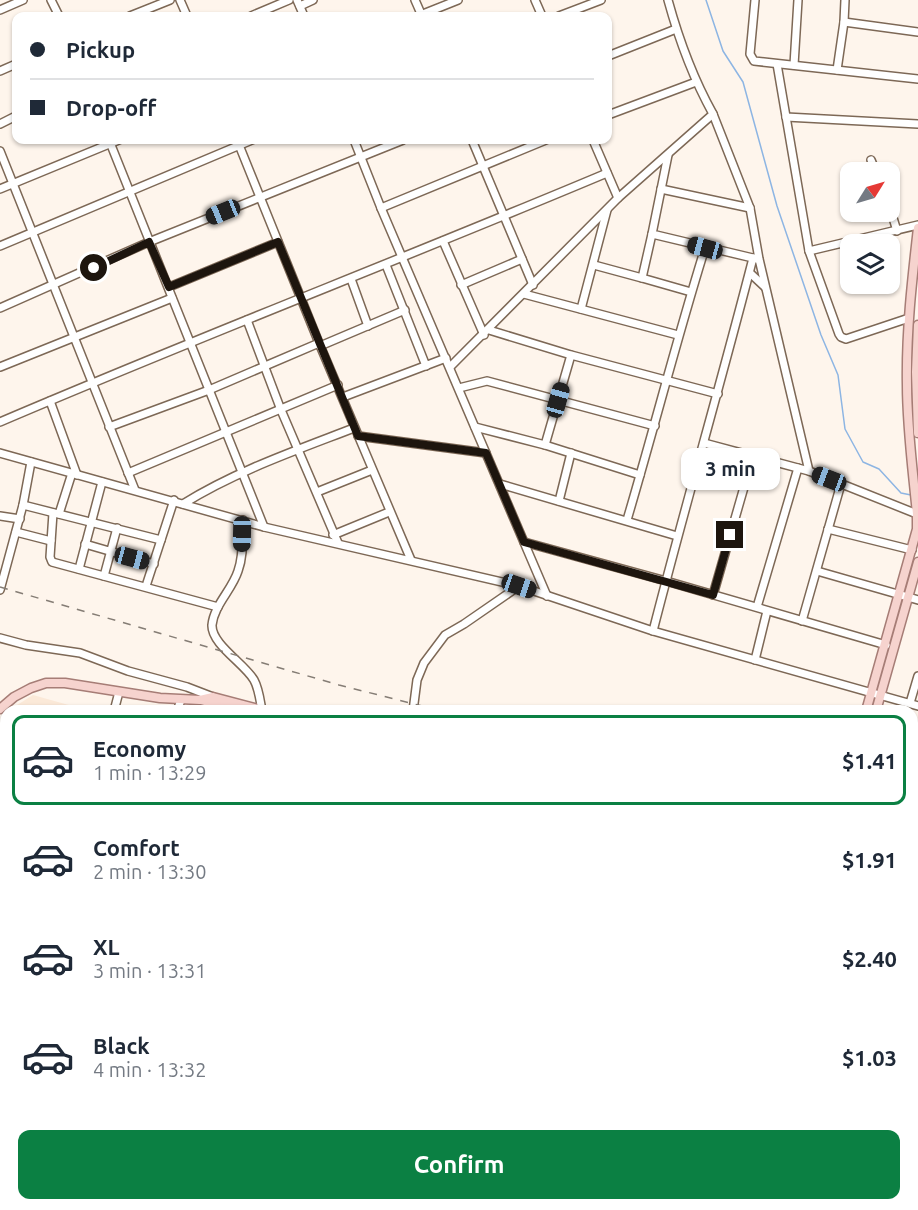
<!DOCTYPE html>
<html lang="en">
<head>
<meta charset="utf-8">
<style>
  :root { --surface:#fff; --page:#f2f2f3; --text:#1f2937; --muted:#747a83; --line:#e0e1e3; --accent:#0b8043 }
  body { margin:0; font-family:Ubuntu,sans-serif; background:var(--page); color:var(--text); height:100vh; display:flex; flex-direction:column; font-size:22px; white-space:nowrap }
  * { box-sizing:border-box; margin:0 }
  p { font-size:20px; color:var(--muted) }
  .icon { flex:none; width:33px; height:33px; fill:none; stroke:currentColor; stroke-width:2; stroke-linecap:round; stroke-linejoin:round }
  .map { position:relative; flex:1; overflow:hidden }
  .side { position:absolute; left:0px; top:705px; width:918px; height:506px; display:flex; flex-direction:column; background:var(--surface); border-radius:18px 18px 0 0; box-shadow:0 2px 4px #0004 }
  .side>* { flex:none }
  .banner { position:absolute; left:12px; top:12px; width:600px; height:132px; border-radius:12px; box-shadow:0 2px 4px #0004; display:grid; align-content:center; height:132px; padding:0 18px; background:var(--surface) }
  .needle { width:39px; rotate:53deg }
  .tools { position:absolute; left:840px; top:162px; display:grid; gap:12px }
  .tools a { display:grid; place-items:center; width:60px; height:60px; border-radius:12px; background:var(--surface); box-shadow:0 2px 4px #0004; font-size:30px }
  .end { position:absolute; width:27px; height:27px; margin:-14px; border:8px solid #1d150e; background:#fff; box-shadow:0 0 0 3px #fff }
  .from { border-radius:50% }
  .bubble { position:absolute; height:42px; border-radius:12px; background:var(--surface); box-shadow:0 2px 4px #0004; font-size:20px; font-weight:700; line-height:42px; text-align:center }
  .car { position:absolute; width:18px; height:36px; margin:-18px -9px; border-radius:8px; box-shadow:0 0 4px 2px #0007; background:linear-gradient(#222 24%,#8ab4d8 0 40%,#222 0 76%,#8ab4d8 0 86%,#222 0) }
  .banner b { display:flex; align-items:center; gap:21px; height:57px; font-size:22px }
  .banner b+b { border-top:2px solid var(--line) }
  .banner i { width:15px; height:15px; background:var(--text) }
  ul { padding:10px 0 0; list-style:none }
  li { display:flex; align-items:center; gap:18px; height:90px; margin:0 12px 9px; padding:0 6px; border:3px solid transparent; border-radius:12px }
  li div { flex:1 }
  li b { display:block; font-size:22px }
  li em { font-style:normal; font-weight:700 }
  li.on { border-color:var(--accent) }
  li>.icon { width:54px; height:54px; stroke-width:1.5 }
  .primary-button { display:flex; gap:12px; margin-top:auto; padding:12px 18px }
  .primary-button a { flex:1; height:69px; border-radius:12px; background:var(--accent); color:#fff; font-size:24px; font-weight:700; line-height:69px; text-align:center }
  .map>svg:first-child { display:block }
  .education { fill:#fbe9d8 }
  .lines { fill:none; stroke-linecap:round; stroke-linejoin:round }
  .stream { stroke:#8db5e3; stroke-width:1.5 }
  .minor-casing { stroke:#7d6856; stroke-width:10 }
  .major-casing { stroke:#a67d76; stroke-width:11 }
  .minor { stroke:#fff; stroke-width:7 }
  .major { stroke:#f6d3ce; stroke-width:8 }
  .rail { stroke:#857d75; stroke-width:1.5; stroke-dasharray:8 8; stroke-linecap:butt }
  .route { stroke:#1d150e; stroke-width:8 }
</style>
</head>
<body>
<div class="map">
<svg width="918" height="1210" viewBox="0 0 918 1210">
  <rect width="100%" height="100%" fill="#fef5ec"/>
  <path class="education" d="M33,695L90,711H13L14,707Z"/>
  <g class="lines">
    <path class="stream" d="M706,0L723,51L743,82L777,206L821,335L838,375L845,429L863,462L879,469L901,493L911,495"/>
    <defs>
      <g id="minor">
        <path d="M51,0L59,16"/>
        <path d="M180,0L187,16"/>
        <path d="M297,0L304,16"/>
        <path d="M415,0L422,16"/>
        <path d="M535,0L542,16"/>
        <path d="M755,0L750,54L754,61L918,79"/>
        <path d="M300,6L313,0"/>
        <path d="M0,10L23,0"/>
        <path d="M130,16L170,0"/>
        <path d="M251,16L289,0"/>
        <path d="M418,16L458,0"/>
        <path d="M559,16L601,0"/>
        <path d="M844,22L845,0"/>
        <path d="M608,56L676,29"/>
        <path d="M777,64L809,251L839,334L841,337L846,339L909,318"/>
        <path d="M794,65L798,0"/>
        <path d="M837,70L844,22L918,32"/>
        <path d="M0,71L16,64"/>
        <path d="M713,114L750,208L759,259L809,471L917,514"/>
        <path d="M608,115L696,82"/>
        <path d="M786,117L918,124"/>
        <path d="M0,124L16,116"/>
        <path d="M109,140L264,527"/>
        <path d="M237,140L319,343L411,560"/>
        <path d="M354,140L381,208L547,596"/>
        <path d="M472,140L533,285"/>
        <path d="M593,140L618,198"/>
        <path d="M0,151L135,490"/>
        <path d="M668,155L652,234L757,259"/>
        <path d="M871,160L876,172"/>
        <path d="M0,189L119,140"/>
        <path d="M661,189L750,208"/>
        <path d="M381,208L546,140"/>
        <path d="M890,208L897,231"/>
        <path d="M652,234L642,278L691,292"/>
        <path d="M443,241L484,335"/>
        <path d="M0,246L252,140"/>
        <path d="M809,251L918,225"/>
        <path d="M386,265L426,366"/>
        <path d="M594,265L642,278"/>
        <path d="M750,273L765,287"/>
        <path d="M351,279L368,326"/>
        <path d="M461,285L522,259"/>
        <path d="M169,287L278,242"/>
        <path d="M524,294L678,335"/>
        <path d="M0,308L149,242L403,140"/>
        <path d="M581,309L607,210"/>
        <path d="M247,320L281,410L338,543"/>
        <path d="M489,330L571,355L718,394"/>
        <path d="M320,346L405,310"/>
        <path d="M0,367L172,298"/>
        <path d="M450,367L618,198L713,114C693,78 679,40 668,0"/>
        <path d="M459,388L487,381L655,426"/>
        <path d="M343,397L446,358"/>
        <path d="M50,401L77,475"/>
        <path d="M0,422C201,336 405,258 607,173"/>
        <path d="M109,427L209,390L319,343"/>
        <path d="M475,427L545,445L640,475"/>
        <path d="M358,436L486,453"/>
        <path d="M704,443L809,471"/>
        <path d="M545,445L571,355"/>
        <path d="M0,453L264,527L519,586L653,631L918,706"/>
        <path d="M128,473L338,385"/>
        <path d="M500,484L677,536"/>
        <path d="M317,492L372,470"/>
        <path d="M559,501L571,453"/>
        <path d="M183,504C236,471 297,450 354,428"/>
        <path d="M23,505L161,540"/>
        <path d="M53,513L50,557L52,562L218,607"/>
        <path d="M59,514L72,473"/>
        <path d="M0,516L20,519"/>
        <path d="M243,520C242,537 244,555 238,571C232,590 214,605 212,625C211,644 245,664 254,680C259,689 260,700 262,711"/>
        <path d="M627,520C654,429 677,338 705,248"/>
        <path d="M828,529L912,550"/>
        <path d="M16,532L51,541"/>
        <path d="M333,535L389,512"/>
        <path d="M524,542L666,581L886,645"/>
        <path d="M85,544L154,564"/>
        <path d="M79,569L102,482"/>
        <path d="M817,571L918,600"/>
        <path d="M104,576L117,528"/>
        <path d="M146,586L174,500"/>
        <path d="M0,590L23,505L31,462"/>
        <path d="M713,595L753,456"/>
        <path d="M757,607L798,468"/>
        <path d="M802,621L841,484"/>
        <path d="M653,631C685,506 721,383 753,258"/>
        <path d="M0,638L26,645L80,653L128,671L187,687L213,697"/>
        <path d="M755,660L767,611"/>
        <path d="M910,703L918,676"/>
        <path d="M114,711L119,692"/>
        <path d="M177,711L181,700"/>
        <path d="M413,711L417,680L424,663L445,635L464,624L519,586"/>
        <path d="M0,855L6,857"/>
        <path d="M0,930L6,935"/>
        <path d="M912,949H918"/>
        <path d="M0,999L6,1004"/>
        <path d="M0,1066L6,1072"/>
        <path d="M0,1105L6,1092"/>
        <path d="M912,1115H918"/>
        <path d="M912,1182L918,1183"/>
        <path d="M229,1204L239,1210"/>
        <path d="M502,1204L505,1210"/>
        <path d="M582,1204L586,1210"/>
        <path d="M631,1204L634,1210"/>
        <path d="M762,1204L765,1210"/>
        <path d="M46,1210L49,1204"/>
        <path d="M112,1210L115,1204"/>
        <path d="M293,1210L296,1204"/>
        <path d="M415,1210L419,1204"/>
        <path d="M604,1210L611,1204"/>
        <path d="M713,1210L716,1204"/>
        <path d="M890,1210V1204"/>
      </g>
      <g id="major">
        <path d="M918,325L916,372L918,433"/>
        <path d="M201,700L239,711"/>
        <path d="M0,709L14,697L31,688L46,683H65L160,698L200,700L213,697L266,711"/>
        <path d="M866,711L917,529V514C913,471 907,428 907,385C906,333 912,280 918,228"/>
        <path d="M876,711L918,562"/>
        <path d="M815,1210V1204"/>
        <path d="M826,1210V1204"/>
      </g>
    </defs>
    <use href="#minor" class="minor-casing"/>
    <use href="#major" class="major-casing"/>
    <use href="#minor" class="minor"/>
    <use href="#major" class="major"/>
    <g class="rail">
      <path d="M0,587L339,685L442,711"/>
      <path d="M912,846L918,848"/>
    </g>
  </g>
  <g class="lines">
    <path class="route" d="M94,268L149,242L169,287L278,242L358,436L486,453L524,542L713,595L730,535"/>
  </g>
</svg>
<div class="tools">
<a><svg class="needle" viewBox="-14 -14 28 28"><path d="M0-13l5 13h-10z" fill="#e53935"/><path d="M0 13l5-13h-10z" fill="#747a83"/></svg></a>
<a><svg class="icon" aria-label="layers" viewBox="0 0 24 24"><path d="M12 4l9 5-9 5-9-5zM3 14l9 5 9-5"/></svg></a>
</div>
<i class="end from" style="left:94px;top:268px"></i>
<i class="end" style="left:730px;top:535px"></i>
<div class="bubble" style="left:681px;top:448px;width:99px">3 min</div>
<i class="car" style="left:223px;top:212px;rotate:248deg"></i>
<i class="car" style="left:705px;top:248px;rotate:285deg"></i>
<i class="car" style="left:558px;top:400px;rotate:16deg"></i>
<i class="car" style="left:829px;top:479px;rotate:291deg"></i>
<i class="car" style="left:242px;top:534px;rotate:181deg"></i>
<i class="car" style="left:132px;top:558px;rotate:105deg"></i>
<i class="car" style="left:519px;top:586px;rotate:109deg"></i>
<div class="banner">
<b><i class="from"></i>Pickup</b>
<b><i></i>Drop-off</b>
</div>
<section class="side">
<ul>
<li class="on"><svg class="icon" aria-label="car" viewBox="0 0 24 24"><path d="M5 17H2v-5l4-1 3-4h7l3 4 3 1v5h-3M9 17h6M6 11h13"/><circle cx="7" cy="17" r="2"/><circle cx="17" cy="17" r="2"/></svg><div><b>Economy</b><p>1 min · 13:29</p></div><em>$1.41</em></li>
<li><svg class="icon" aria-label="car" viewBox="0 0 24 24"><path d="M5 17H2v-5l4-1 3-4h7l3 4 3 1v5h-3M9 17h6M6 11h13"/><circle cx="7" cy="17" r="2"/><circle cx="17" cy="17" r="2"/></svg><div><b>Comfort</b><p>2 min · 13:30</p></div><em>$1.91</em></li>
<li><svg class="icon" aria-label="car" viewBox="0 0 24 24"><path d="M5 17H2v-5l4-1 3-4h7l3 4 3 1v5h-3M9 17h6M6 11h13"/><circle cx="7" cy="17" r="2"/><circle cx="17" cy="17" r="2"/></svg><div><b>XL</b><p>3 min · 13:31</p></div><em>$2.40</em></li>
<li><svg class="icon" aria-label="car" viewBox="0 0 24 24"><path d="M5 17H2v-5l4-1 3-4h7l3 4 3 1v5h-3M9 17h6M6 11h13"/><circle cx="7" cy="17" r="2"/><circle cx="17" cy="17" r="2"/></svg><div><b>Black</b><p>4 min · 13:32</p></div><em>$1.03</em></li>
</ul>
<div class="primary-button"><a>Confirm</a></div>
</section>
</div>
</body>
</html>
